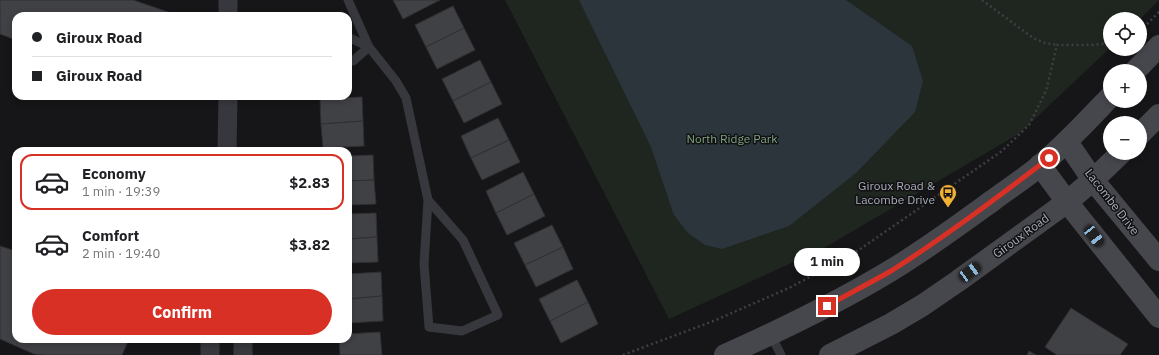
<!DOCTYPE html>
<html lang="en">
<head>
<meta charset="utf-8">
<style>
  :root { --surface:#fff; --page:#f6f6f6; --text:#202124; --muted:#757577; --line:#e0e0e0; --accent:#d93025 }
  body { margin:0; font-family:"IBM Plex Sans",sans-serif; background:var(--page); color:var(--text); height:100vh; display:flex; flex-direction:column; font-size:15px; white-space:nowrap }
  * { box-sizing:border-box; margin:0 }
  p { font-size:13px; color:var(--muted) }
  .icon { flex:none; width:22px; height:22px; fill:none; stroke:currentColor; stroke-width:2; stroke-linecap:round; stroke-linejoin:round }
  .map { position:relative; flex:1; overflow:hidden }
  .panel { position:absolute; left:12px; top:147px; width:340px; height:196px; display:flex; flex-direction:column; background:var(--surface); border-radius:12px; box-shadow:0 2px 6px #0003 }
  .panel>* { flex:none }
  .top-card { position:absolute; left:12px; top:12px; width:340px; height:88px; border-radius:12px; box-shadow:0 2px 6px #0003; display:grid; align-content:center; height:88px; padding:0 20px; background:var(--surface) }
  .buttons { position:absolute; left:1103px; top:12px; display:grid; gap:8px }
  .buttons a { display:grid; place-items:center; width:44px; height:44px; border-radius:50%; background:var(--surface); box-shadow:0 2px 6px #0003; font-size:20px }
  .end { position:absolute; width:18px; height:18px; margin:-9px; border:5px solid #d93025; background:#fff; box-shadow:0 0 0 2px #fff }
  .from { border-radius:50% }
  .bubble { position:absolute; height:28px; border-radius:14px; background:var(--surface); box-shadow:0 2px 6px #0003; font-size:13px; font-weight:700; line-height:28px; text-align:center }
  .car { position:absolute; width:12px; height:24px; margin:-12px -6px; border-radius:5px; box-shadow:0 0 3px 1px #0007; background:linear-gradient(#222 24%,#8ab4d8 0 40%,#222 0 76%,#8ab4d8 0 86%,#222 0) }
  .top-card b { display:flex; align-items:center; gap:14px; height:38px; font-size:15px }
  .top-card b+b { border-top:1px solid var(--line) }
  .top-card i { width:10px; height:10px; background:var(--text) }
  ul { padding:7px 0 0; list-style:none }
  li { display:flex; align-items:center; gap:12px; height:56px; margin:0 8px 6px; padding:0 12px; border:2px solid transparent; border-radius:12px }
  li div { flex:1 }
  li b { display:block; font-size:15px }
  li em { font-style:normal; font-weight:700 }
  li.current { border-color:var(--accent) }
  li>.icon { width:36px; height:36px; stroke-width:1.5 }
  .action { display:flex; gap:8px; margin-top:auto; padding:8px 20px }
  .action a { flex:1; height:46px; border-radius:24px; background:var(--accent); color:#fff; font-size:16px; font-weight:700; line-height:46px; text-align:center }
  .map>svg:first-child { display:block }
  .green { fill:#1e261f }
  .water { fill:#2c353c }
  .building { fill:#404145; stroke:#303034 }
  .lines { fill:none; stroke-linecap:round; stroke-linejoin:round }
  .path { stroke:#3d3f44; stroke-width:2.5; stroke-dasharray:2 3; stroke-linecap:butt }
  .lane { stroke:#37383d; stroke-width:9 }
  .street { stroke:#37383d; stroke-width:19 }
  .secondary { stroke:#45474d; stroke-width:22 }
  .route { stroke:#d93025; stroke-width:5 }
  .labels { text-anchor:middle; stroke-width:3; stroke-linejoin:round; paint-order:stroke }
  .park-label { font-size:12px; fill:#7fa381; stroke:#111113 }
  .poi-label { font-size:12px; fill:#a8adb8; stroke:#111113; text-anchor:end }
  .street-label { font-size:12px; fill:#a8adb8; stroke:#111113 }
</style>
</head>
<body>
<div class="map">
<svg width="1159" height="355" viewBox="0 0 1159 355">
  <rect width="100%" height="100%" fill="#161618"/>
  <path class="green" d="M505,0H1159L1140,19H1110V48L1020,133L824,248L669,319Z"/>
  <path class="water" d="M579,0H846L912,46L923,81L915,112L856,173L789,226L722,249L705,245L688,233L674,215L651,147Z"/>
  <g class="building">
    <path d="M0,0H133L174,14V16H16V40L0,34Z"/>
    <path d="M393,0H440L403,19Z"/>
    <path d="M453,6L464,28L426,47L415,25Z"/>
    <path d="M464,28L475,50L437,69L426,47Z"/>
    <path d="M480,60L491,82L453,101L442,79Z"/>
    <path d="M491,82L502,104L464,123L453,101Z"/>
    <path d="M362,97L363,121L321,124L320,99Z"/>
    <path d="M498,118L509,140L471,158L461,136Z"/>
    <path d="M363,121L364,146L323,148L321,124Z"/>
    <path d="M509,140L520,162L482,180L471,158Z"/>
    <path d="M373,155L374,180L348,181V156Z"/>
    <path d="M523,172L534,194L496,213L486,191Z"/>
    <path d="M374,180L376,204L348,205V181Z"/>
    <path d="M534,194L545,216L507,235L496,213Z"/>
    <path d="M376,213L377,237L348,239V214Z"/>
    <path d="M552,225L563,247L525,265L514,243Z"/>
    <path d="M377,237L378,262L348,263V239Z"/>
    <path d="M0,246L16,251V339H129L122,355H45L34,354L0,339Z"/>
    <path d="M563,247L573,269L536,287L525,265Z"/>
    <path d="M381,272L382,296L348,299V274Z"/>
    <path d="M577,280L588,302L550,321L539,299Z"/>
    <path d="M382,296L383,321L348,323V299Z"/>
    <path d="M588,302L598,324L561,343L550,321Z"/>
    <path d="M1071,308L1128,344L1120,355H1057L1045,347Z"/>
    <path d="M380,332L382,355H340L339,339H348V334Z"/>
    <path d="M1029,351L1036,355H1027Z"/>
  </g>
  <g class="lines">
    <g class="path">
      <path d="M982,0L1033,38L1045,43L1057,45"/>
      <path d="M1147,24L1159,12"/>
      <path d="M623,355L716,320L791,287L853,254L1002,151L1029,125L1046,91L1057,45H1091L1110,43"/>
    </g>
    <g class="lane">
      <path d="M348,0L369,47L396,81L406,98L428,200L424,264L429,327L462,331L498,315L463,240L428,200"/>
      <path d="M348,37L369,47L353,61H348"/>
      <path d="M771,335L781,355"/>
    </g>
    <g class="street">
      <path d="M228,16V0"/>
      <path d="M227,151L228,96"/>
      <path d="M243,339V355"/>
      <path d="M210,355V339"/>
    </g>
    <g class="secondary">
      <path d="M1135,71L1159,46"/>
      <path d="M1140,134L1159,115"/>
      <path d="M1067,142L1093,180L1159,260"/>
      <path d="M1040,165L1067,202L1159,317"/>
      <path d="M725,355C781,330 837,303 890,271C925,250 959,225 992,201C1008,189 1025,178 1041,165C1066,144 1088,120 1110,97"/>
      <path d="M830,355L891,324L923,305L958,281L1067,202L1093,180L1121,153"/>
    </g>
  </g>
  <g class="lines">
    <path class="route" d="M827,306C848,294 870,283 891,271C943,238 991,202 1040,165L1049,158"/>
  </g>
  <defs>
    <symbol id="bus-pin" viewBox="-11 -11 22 30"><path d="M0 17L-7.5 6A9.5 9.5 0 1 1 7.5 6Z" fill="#f2b134" stroke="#111113"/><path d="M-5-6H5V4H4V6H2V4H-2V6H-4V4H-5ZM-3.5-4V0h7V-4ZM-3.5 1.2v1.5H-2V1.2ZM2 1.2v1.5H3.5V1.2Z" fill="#111"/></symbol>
  </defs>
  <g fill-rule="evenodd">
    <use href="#bus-pin" x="938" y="183" width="20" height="27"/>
  </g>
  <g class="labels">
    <g class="park-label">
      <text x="732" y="143">North Ridge Park</text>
    </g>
    <g class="poi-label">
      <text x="935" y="190">Giroux Road &amp;<tspan x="935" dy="14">Lacombe Drive</tspan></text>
    </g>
    <g class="street-label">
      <text transform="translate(1112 202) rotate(52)" y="4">Lacombe Drive</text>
      <text transform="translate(1021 236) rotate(-36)" y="4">Giroux Road</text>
    </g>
  </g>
</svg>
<div class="buttons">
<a><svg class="icon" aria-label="locate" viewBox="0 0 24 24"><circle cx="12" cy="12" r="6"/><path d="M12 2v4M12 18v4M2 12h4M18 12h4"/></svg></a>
<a>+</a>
<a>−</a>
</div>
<i class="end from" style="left:1049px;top:158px"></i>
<i class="end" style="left:827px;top:306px"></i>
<div class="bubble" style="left:794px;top:248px;width:66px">1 min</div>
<i class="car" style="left:1094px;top:236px;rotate:142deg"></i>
<i class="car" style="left:970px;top:272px;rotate:54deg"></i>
<div class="top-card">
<b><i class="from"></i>Giroux Road</b>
<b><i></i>Giroux Road</b>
</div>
<section class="panel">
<ul>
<li class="current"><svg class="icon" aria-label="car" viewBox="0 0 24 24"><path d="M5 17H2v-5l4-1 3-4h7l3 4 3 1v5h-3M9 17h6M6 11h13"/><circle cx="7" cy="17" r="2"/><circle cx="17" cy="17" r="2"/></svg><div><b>Economy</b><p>1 min · 19:39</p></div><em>$2.83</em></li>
<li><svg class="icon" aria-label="car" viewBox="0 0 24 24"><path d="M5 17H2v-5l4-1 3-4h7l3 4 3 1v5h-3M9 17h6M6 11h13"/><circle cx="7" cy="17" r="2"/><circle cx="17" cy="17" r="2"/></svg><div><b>Comfort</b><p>2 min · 19:40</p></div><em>$3.82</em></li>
</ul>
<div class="action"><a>Confirm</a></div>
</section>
</div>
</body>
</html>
